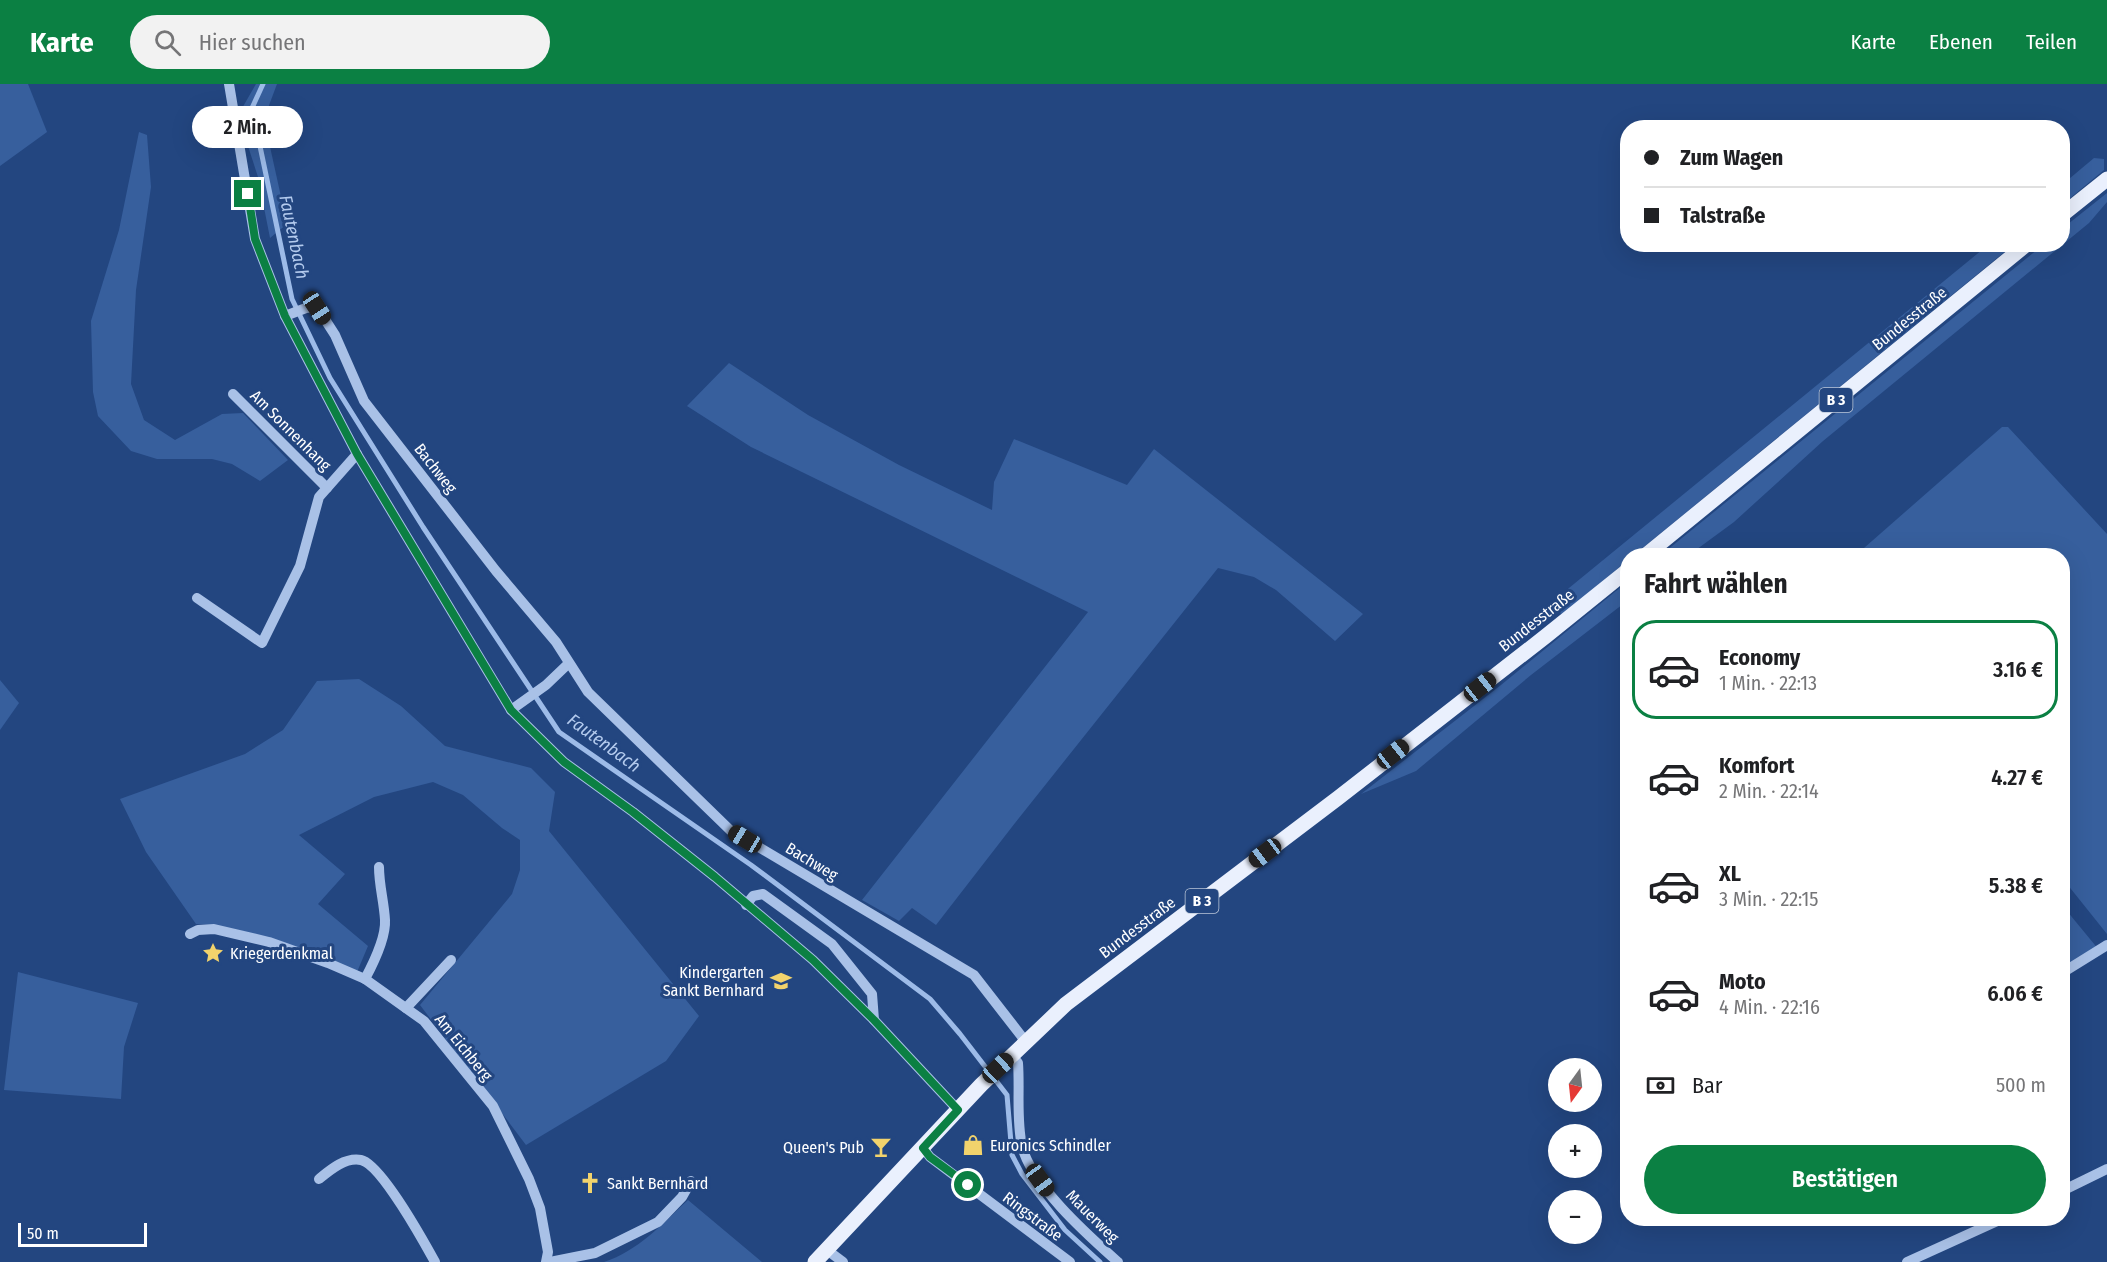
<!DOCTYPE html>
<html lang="de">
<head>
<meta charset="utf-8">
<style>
  :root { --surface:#fff; --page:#f2f2f2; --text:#202124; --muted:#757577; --line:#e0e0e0; --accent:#0b8043 }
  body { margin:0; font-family:"Fira Sans Condensed",sans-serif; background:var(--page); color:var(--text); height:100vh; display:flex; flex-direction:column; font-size:22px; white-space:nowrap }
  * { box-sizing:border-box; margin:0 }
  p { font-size:20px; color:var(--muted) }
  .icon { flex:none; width:33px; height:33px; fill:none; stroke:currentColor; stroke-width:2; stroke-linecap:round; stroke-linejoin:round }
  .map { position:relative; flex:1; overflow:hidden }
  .drawer { position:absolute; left:1620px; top:464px; width:450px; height:678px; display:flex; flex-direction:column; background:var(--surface); border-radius:24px; box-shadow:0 6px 24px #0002 }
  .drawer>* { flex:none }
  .top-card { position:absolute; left:1620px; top:36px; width:450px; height:132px; border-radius:24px; box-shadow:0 6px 24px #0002; display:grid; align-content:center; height:132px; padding:0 24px; background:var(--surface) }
  .needle { width:39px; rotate:195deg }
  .buttons { position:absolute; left:1548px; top:974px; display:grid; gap:12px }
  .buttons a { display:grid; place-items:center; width:54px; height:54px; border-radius:50%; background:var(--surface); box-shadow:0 6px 24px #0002; font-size:30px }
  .scale { position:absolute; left:18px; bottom:15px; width:129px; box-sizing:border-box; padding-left:6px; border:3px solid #fff; border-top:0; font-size:16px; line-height:21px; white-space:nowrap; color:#fff; -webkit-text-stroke:4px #234680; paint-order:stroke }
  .end { position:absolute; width:27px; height:27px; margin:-14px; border:8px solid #0b8043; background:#fff; box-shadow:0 0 0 3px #fff }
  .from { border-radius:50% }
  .bubble { position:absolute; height:42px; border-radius:21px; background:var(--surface); box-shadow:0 6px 24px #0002; font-size:20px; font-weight:600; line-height:42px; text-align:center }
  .car { position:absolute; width:18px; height:36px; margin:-18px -9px; border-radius:8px; box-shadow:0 0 4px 2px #0007; background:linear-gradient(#222 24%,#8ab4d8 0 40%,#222 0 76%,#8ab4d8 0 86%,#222 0) }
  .top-card b { display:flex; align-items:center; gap:21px; height:57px; font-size:22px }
  .top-card b+b { border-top:2px solid var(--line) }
  .top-card i { width:15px; height:15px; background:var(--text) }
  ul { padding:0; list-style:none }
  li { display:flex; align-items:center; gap:18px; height:99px; margin:0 12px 9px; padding:0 12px; border:3px solid transparent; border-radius:24px }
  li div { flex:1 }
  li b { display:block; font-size:22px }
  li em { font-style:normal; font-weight:600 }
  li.selected { border-color:var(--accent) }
  li>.icon { width:54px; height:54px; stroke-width:1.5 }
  h2 { padding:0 24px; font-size:27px; line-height:72px }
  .pay { display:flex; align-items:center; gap:15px; height:66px; padding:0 24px; font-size:22px }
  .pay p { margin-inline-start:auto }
  .action { display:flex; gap:12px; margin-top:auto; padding:12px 24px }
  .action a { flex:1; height:69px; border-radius:36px; background:var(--accent); color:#fff; font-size:24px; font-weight:600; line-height:69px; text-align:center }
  header { display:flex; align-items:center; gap:36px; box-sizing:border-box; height:84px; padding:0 30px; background:var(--accent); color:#fff }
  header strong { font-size:28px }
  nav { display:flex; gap:33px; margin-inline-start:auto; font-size:21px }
  .search { width:420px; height:54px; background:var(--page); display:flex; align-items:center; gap:15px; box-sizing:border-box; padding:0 21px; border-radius:33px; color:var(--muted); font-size:22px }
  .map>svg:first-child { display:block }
  .green { fill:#375f9d }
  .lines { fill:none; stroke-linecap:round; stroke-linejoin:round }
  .stream { stroke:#9dbbe8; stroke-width:5 }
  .minor { stroke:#a9c1e7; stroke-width:10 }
  .major { stroke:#eaf0fd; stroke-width:15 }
  .route { stroke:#0b8043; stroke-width:8 }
  .labels { text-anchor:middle; stroke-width:6; stroke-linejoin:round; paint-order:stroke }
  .shield { fill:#234680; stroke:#bdc8d9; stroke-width:1.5 }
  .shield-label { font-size:15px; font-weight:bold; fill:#fff }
  .street-label { font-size:16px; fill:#fff; stroke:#234680 }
  .poi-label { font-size:16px; fill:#fff; stroke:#234680; text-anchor:start }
  .water-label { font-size:18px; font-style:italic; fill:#b4cbee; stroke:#234680 }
</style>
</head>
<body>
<header>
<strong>Karte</strong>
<div class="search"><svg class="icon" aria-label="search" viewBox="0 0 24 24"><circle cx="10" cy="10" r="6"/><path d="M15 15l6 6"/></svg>Hier suchen</div>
<nav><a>Karte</a><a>Ebenen</a><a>Teilen</a></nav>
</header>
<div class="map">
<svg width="2107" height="1178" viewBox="0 0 2107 1178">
  <rect width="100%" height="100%" fill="#234680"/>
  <g class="green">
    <path d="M0,0H28L47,48L0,82Z"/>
    <path d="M256,0H277L268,24L265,40L287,140L270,154L258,93L246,56L241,26Z"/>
    <path d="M139,48L147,51L151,103L136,206L131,300L144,336L175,356L222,330L243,329L288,376L260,397L232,380L212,375H157L131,367L98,332L93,308L91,237L119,146Z"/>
    <path d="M2094,74L2104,75V86L2063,120V100Z"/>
    <path d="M2107,109V118L2089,139L1823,357L1734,438L1689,471H1661L2043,161L2062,160L2063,144Z"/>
    <path d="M1988,161H2013L1634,471H1628L1627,477L1563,530L1555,528V521L1558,513Z"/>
    <path d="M729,279L808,331L899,381L992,426L994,398L1014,355L1127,401L1154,365L1363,530L1335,557L1276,506L1254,493L1218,484L1015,739L936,841L912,824L899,837L862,816L1088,528L751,363L687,322Z"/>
    <path d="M2002,343H2008L2107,450V850L2063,795L2062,471H1856Z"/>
    <path d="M1627,498V517L1531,591L1416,687L1361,710L1501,601Z"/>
    <path d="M359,595L401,622L445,662L531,684L555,708L549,747L699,932L666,977L526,1061L420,921L512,810L520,786V756L502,744L463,711L433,698L374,713L299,751L345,790L318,820L368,862L357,888L215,841L196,840L146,768L120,715L245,670L283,646L317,597Z"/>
    <path d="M0,596L19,619L0,646Z"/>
    <path d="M2062,821L2099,866L2062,889Z"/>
    <path d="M18,888L138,919L124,963L121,1015L4,1006Z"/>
    <path d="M688,1116L762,1178H604C638,1167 662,1140 688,1116Z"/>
  </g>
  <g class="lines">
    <path class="stream" d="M263,0L252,24L292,215L330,294L423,443L559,648L751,781L930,915L960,950L1007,1011L1012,1071L1022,1090L1065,1146L1100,1178"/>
    <g class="minor">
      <path d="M229,0L255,155L285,232L357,370L511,626L564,678L633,728L715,793L813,876L874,936L958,1026"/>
      <path d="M285,232L306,224L317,223L335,251L364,317L496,487L556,558L588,608L730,746L974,891L1026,958"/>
      <path d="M233,310L327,404"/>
      <path d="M197,514L262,559L300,482L319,413L357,370"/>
      <path d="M511,626L546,601L568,580"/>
      <path d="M746,821L753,812L763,810L832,860L872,910L874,936"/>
      <path d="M190,850L198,846L214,845L269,858L328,879L365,895L424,937L493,1022L529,1095L540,1124L548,1168L546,1178"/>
      <path d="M2062,889L2107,861"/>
      <path d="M365,895C373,880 386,853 385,836C384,818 379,801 379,783"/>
      <path d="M406,924L451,876"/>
      <path d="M1012,971L1018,979C1020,1006 1016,1035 1022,1062C1031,1101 1089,1152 1118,1178"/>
      <path d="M923,1064L930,1073L1070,1178"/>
      <path d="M319,1095C330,1086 345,1073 361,1076C381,1080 424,1158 435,1178"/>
      <path d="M2062,1107L2107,1085"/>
      <path d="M827,1166L843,1178"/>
      <path d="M550,1178L595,1169L658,1138L682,1113L691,1097"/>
      <path d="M1907,1178L2004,1134"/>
    </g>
    <g class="major">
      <path d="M2062,131L2107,95"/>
      <path d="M1646,471L2027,160"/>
      <path d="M815,1178L981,1001L1066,920L1338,714L1546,552L1628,486"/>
    </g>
  </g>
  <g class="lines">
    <path class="route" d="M248,110L255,155L285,232L357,370L511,626L564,678L633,728L715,793L813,876L874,936L958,1026L923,1064L930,1073L968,1101"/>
  </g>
  <defs>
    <symbol id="sight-bare" viewBox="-9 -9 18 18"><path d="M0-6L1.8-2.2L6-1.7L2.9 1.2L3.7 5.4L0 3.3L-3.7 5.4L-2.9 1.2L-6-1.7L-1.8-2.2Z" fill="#f2d36c" stroke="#234680" stroke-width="2.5" paint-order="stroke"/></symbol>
    <symbol id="school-bare" viewBox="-9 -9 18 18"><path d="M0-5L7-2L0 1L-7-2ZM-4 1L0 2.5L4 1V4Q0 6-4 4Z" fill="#f2d36c" stroke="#234680" stroke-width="2.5" paint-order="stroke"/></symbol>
    <symbol id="shop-bare" viewBox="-9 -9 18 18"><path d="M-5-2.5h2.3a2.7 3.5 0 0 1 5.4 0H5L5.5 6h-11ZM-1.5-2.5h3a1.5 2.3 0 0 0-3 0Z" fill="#f2d36c" stroke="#234680" stroke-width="2.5" paint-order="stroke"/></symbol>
    <symbol id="bar-bare" viewBox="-9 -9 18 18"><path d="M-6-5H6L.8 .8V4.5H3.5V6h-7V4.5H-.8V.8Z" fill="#f2d36c" stroke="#234680" stroke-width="2.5" paint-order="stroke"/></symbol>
    <symbol id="church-bare" viewBox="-9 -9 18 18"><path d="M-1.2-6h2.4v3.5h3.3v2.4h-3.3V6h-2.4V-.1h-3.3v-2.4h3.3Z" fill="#f2d36c" stroke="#234680" stroke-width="2.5" paint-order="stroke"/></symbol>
  </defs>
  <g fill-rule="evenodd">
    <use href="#sight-bare" x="198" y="854" width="30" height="30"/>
    <use href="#school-bare" x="766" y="882" width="30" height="30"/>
    <use href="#shop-bare" x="958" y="1046" width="30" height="30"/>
    <use href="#bar-bare" x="866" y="1048" width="30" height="30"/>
    <use href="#church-bare" x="575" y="1084" width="30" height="30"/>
  </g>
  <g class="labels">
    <g class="shield">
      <rect x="1819.5" y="304" width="33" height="24" rx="4.5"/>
      <rect x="1185.5" y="805" width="33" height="24" rx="4.5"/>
    </g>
    <g class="shield-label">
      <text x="1836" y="321">B 3</text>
      <text x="1202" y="822">B 3</text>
    </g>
    <g class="street-label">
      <text transform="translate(1909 234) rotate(-39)" y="6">Bundesstraße</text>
      <text transform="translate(291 346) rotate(45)" y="6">Am Sonnenhang</text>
      <text transform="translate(436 384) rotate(52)" y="6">Bachweg</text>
      <text transform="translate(1536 536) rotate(-38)" y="6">Bundesstraße</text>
      <text transform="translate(812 777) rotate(31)" y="6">Bachweg</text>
      <text transform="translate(1137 843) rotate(-37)" y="6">Bundesstraße</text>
      <text transform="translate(464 963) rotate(51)" y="6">Am Eichberg</text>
      <text transform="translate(1033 1132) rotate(37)" y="6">Ringstraße</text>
      <text transform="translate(1093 1132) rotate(45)" y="6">Mauerweg</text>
    </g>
    <g class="poi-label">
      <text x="230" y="875">Kriegerdenkmal</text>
      <text x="764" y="894" text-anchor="end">Kindergarten<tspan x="764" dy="18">Sankt Bernhard</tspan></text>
      <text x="990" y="1067">Euronics Schindler</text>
      <text x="864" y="1069" text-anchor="end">Queen's Pub</text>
      <text x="607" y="1105">Sankt Bernhard</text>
    </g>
    <g class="water-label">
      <text transform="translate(294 153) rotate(78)" y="6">Fautenbach</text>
      <text transform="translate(604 659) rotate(36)" y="6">Fautenbach</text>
    </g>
  </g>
</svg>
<div class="buttons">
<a><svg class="needle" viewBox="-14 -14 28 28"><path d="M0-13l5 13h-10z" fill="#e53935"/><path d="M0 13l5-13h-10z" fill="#757577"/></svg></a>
<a>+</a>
<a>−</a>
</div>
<div class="scale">50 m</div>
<i class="end from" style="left:968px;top:1101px"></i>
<i class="end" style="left:248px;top:110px"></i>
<div class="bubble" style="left:192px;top:22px;width:111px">2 Min.</div>
<i class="car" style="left:317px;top:224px;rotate:147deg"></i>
<i class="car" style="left:1480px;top:603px;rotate:52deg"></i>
<i class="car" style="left:1393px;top:670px;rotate:52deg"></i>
<i class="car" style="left:745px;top:755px;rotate:301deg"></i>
<i class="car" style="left:1265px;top:769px;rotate:233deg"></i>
<i class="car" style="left:998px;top:984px;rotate:47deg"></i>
<i class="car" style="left:1040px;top:1096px;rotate:144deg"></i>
<div class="top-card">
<b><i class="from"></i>Zum Wagen</b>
<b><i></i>Talstraße</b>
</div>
<section class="drawer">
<h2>Fahrt wählen</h2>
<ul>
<li class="selected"><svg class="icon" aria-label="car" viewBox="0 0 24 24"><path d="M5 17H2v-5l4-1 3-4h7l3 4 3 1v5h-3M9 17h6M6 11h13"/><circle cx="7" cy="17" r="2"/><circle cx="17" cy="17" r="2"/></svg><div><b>Economy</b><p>1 Min. · 22:13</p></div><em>3.16 €</em></li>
<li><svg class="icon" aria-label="car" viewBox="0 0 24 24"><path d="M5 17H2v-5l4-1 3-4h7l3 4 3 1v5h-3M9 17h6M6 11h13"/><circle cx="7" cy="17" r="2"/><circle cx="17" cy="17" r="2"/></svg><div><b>Komfort</b><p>2 Min. · 22:14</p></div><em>4.27 €</em></li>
<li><svg class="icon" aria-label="car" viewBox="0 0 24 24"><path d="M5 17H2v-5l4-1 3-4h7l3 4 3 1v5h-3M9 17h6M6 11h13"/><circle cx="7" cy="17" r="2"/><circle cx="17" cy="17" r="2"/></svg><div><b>XL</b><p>3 Min. · 22:15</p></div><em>5.38 €</em></li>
<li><svg class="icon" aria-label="car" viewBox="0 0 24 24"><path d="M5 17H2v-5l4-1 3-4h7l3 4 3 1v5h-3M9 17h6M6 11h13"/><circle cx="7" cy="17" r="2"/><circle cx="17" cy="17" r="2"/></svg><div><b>Moto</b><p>4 Min. · 22:16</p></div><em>6.06 €</em></li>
</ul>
<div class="pay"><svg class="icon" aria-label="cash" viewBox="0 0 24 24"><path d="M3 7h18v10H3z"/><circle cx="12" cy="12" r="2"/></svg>Bar<p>500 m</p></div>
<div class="action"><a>Bestätigen</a></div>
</section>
</div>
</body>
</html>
